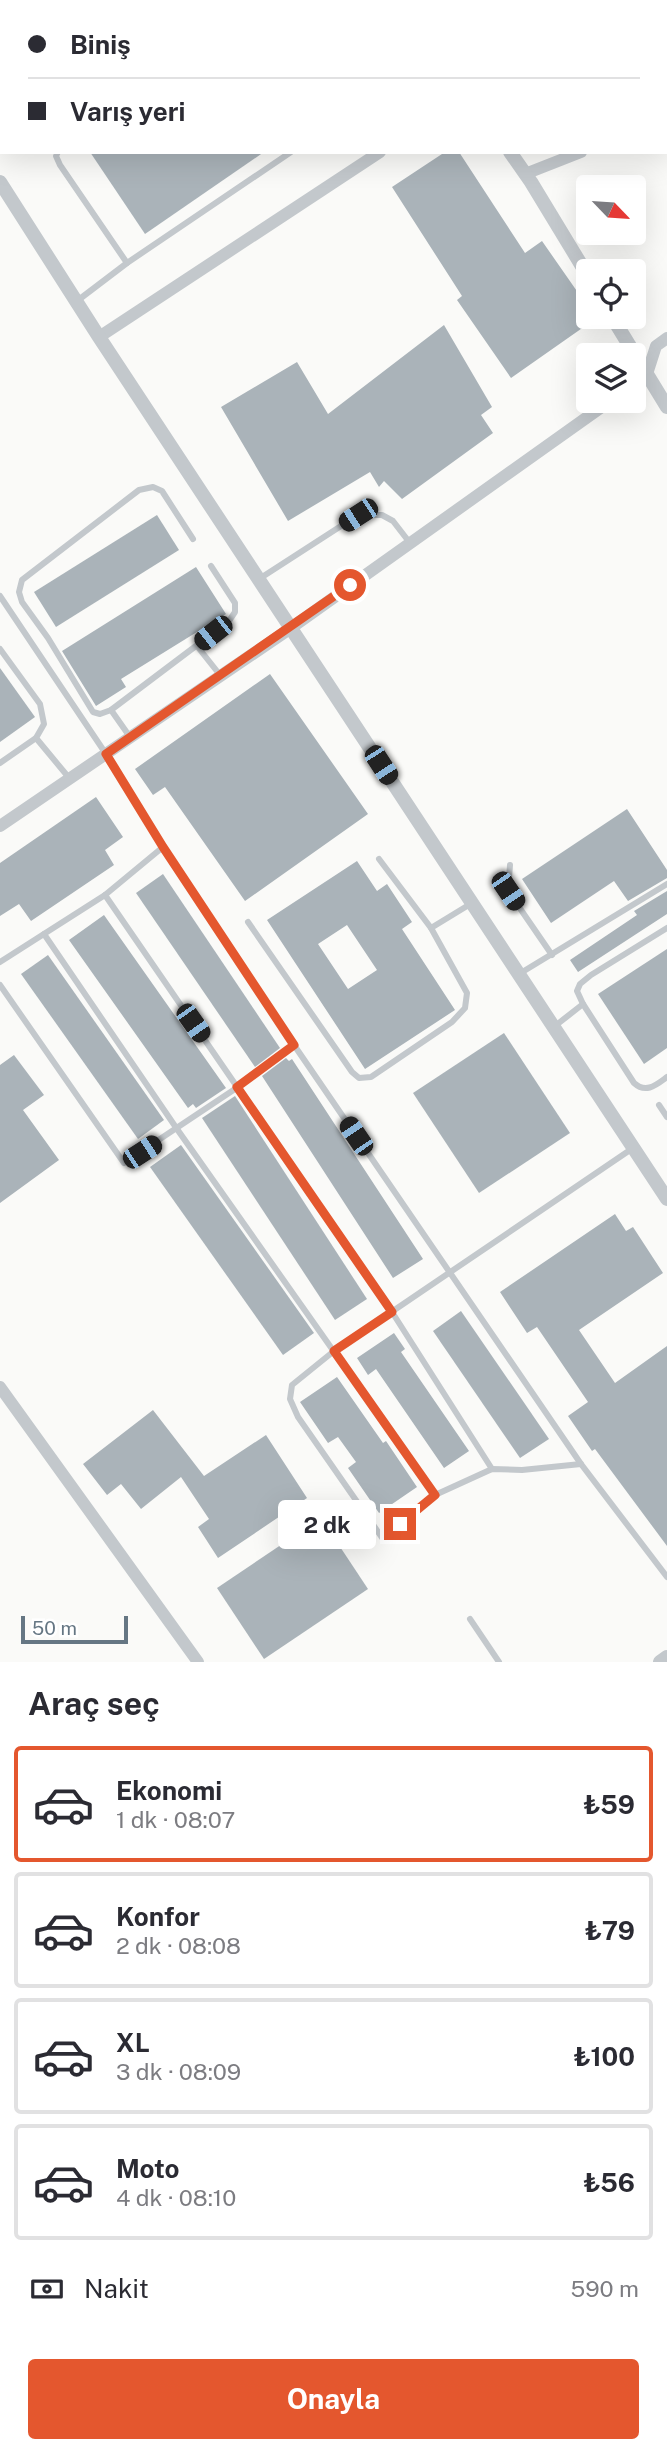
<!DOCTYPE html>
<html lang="tr">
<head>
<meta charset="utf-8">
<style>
  :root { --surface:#fff; --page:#f7f7f7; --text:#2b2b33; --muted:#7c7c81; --line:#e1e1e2; --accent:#e4572e }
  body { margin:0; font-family:"Public Sans",sans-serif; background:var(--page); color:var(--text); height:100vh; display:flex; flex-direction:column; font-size:26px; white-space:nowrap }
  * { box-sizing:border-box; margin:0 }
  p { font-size:23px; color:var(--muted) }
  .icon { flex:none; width:38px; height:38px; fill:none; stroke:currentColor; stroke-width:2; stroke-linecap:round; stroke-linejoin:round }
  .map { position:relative; height:1662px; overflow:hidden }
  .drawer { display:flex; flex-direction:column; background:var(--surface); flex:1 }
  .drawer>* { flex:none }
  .top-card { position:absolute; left:0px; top:0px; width:668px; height:154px; box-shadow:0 7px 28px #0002; display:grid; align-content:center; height:154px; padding:0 28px; background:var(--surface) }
  .needle { width:46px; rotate:115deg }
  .tools { position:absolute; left:576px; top:175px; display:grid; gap:14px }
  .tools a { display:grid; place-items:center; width:70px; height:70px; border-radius:7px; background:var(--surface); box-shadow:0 7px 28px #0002; font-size:35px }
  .scale { position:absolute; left:21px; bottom:18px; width:107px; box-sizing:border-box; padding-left:7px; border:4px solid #657683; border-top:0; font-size:19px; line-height:24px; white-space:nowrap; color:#657683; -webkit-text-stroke:5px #fff; paint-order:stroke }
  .end { position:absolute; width:32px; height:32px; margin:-16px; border:9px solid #e4572e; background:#fff; box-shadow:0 0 0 4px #fff }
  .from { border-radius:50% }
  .bubble { position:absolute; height:49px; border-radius:7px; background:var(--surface); box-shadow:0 7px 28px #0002; font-size:23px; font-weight:700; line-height:49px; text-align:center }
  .car { position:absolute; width:21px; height:42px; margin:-21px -10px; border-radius:9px; box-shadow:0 0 5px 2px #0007; background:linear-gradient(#222 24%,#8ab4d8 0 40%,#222 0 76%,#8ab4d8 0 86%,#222 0) }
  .top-card b { display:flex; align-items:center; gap:24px; height:66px; font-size:26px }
  .top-card b+b { border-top:2px solid var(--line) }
  .top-card i { width:18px; height:18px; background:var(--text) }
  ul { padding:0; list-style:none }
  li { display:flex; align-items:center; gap:21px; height:116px; margin:0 14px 10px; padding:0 14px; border:4px solid var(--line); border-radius:7px }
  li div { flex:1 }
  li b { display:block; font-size:26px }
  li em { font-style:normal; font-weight:700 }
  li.on { border-color:var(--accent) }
  li>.icon { width:63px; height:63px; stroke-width:1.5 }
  h2 { padding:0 28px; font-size:32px; line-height:84px }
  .pay { display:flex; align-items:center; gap:18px; height:77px; padding:0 28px; font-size:26px }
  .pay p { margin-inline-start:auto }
  .cta { display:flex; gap:14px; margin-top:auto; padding:14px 28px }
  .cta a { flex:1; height:80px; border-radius:7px; background:var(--accent); color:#fff; font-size:28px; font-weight:700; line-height:80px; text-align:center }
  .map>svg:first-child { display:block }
  .building { fill:#aab3b9; fill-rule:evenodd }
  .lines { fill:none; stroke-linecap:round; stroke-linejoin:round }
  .service { stroke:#c3c8cc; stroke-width:6 }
  .minor { stroke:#c3c8cc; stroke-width:12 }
  .tertiary { stroke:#c3c8cc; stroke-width:14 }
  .route { stroke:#e4572e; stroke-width:9 }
</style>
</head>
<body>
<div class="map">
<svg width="667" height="1662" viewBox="0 0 667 1662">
  <rect width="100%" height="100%" fill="#fafaf8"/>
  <g class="building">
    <path d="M90,152H264L145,234Z"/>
    <path d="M445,152H459L525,253L542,241L588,307V324L511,378L457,300L462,296L392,187Z"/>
    <path d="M444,325L492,407L481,415L493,433L402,499L384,481L379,487L370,472L288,521L221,407L297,362L328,414Z"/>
    <path d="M157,515L179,550L56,627L34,592Z"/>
    <path d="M196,567L226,614L121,679L126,687L96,706L62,651Z"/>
    <path d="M0,668L35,717L0,742Z"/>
    <path d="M270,674L368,814L245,901L165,787L153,795L135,769Z"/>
    <path d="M96,797L123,837L105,850L114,865L31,921L19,904L0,916V863Z"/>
    <path d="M627,809L667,870V878L628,901L614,881L551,923L522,879Z"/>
    <path d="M357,861L377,891L387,884L412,922L402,929L455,1010L365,1069L267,920ZM347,925L377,970L348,989L318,944Z"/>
    <path d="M163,874L280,1048L255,1067L136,893Z"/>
    <path d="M667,891V914L578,972L570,960L637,915L634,911Z"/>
    <path d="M104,915L226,1088L196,1108L193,1104L188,1108L69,940Z"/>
    <path d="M667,949V1048L644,1064L598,994Z"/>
    <path d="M48,955L164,1120L138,1139L21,974Z"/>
    <path d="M504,1033L570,1133L479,1193L413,1093Z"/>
    <path d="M14,1055L44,1095L23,1110L59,1160L0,1203V1065Z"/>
    <path d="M286,1058L289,1061L292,1059L423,1259L393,1278L262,1076Z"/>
    <path d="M235,1096L367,1299L335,1320L202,1118Z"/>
    <path d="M181,1145L314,1333L283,1355L150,1167Z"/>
    <path d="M615,1214L626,1231L633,1227L663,1273L579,1330L615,1383L667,1346V1546L595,1449L592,1451L568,1416L588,1402L537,1327L527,1333L500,1292Z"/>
    <path d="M461,1311L549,1439L520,1458L433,1331Z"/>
    <path d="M394,1333L405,1349L401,1352L469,1451L444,1468L376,1369L368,1375L357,1358Z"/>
    <path d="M337,1377L383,1443L386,1441L417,1487L379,1513L348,1468L356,1462L338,1437L328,1443L300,1402Z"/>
    <path d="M153,1410L204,1476L266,1435L307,1498L218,1558L198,1527L209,1519L181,1477L141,1509L121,1484L107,1495L83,1464Z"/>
    <path d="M321,1518L368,1589L264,1659L217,1588Z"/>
  </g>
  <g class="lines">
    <g class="service">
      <path d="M36,0L38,2"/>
      <path d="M153,0L154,2"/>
      <path d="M0,103L2,106"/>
      <path d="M58,152L56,156L60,165L127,263"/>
      <path d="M77,301L127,263L291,152"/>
      <path d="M193,539L162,491L153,487L139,490L22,580L19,592L22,602L48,638L93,712L100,714L111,710L229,621L235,612V603L211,566"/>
      <path d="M259,579L358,515H382L393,521L410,543"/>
      <path d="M0,596L106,754L163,847L294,1045L581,1464L667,1577"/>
      <path d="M197,646L220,675"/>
      <path d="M0,649L40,704L44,724L36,738L70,779"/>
      <path d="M111,710L130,737"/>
      <path d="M0,763L36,738"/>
      <path d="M510,865L508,891L552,955"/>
      <path d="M105,895L392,1312L492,1469"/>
      <path d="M248,922L352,1072L359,1078L371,1077L452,1022L465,1008L467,993L431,928L379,859"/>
      <path d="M431,928L472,903"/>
      <path d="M667,928L591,975L580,984L577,991L583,1004L634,1083C646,1094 656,1085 667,1077"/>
      <path d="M44,934L177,1129L435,1495"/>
      <path d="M0,962L105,895L163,847"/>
      <path d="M519,974L667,884"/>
      <path d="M0,985L124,1163L238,1087L294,1045"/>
      <path d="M555,1026L583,1004"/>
      <path d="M659,1105L667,1117"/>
      <path d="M581,1464L522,1470L492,1469L435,1495L383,1539L298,1417L290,1399L292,1385L334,1351L633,1148"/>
      <path d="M470,1619L499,1662"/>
    </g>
    <g class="minor">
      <path d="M525,174L581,152"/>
      <path d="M99,337L380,152"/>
      <path d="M634,384L647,374L656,346L667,338"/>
      <path d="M0,826L291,628L610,401"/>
      <path d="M0,1387L198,1662"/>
    </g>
    <g class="tertiary">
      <path d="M402,0L403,2"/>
      <path d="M510,152L531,182L588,276"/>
      <path d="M0,182L99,337L667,1199"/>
      <path d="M612,317L667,407"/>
      <path d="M660,1662L667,1657"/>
    </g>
  </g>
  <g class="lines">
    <path class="route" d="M350,585L106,754L163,847L294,1045L237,1087L392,1312L334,1351L435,1495L400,1524"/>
  </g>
</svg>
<div class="tools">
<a><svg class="needle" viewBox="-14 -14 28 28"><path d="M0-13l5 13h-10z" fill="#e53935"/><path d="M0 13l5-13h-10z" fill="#7c7c81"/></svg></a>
<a><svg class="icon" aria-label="locate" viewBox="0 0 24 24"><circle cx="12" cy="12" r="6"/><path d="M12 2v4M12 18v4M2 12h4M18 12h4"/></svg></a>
<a><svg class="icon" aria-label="layers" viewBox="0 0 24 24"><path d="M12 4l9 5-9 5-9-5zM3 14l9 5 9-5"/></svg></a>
</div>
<div class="scale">50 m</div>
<i class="end from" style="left:350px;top:585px"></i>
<i class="end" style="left:400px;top:1524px"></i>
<div class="bubble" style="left:278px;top:1500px;width:98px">2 dk</div>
<i class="car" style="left:358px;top:515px;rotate:237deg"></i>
<i class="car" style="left:213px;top:633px;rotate:232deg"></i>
<i class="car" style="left:381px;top:765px;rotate:147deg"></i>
<i class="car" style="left:508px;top:891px;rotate:146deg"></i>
<i class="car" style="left:193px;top:1023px;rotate:145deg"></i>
<i class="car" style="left:356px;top:1136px;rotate:326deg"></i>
<i class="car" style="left:142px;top:1152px;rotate:57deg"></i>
<div class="top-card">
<b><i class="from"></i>Biniş</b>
<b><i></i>Varış yeri</b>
</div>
</div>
<section class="drawer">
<h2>Araç seç</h2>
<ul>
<li class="on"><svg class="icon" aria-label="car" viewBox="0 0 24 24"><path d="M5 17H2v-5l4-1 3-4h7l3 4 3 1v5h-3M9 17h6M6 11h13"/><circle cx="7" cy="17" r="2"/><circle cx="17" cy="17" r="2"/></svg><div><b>Ekonomi</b><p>1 dk · 08:07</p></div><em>₺59</em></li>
<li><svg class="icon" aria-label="car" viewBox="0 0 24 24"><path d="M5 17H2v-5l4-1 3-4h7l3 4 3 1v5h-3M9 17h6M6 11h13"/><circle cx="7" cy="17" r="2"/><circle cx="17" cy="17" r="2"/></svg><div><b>Konfor</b><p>2 dk · 08:08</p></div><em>₺79</em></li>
<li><svg class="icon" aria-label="car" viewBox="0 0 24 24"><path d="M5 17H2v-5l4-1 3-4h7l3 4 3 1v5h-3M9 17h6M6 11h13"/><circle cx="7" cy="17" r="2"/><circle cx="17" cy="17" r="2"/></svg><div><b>XL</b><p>3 dk · 08:09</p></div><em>₺100</em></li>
<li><svg class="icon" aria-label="car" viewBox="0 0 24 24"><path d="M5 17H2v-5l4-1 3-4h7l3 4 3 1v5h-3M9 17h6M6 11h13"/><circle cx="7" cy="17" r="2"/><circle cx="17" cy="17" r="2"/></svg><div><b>Moto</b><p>4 dk · 08:10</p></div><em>₺56</em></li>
</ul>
<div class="pay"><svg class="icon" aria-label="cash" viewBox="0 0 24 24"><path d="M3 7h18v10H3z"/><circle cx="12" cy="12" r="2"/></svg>Nakit<p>590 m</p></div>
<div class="cta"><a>Onayla</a></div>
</section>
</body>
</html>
